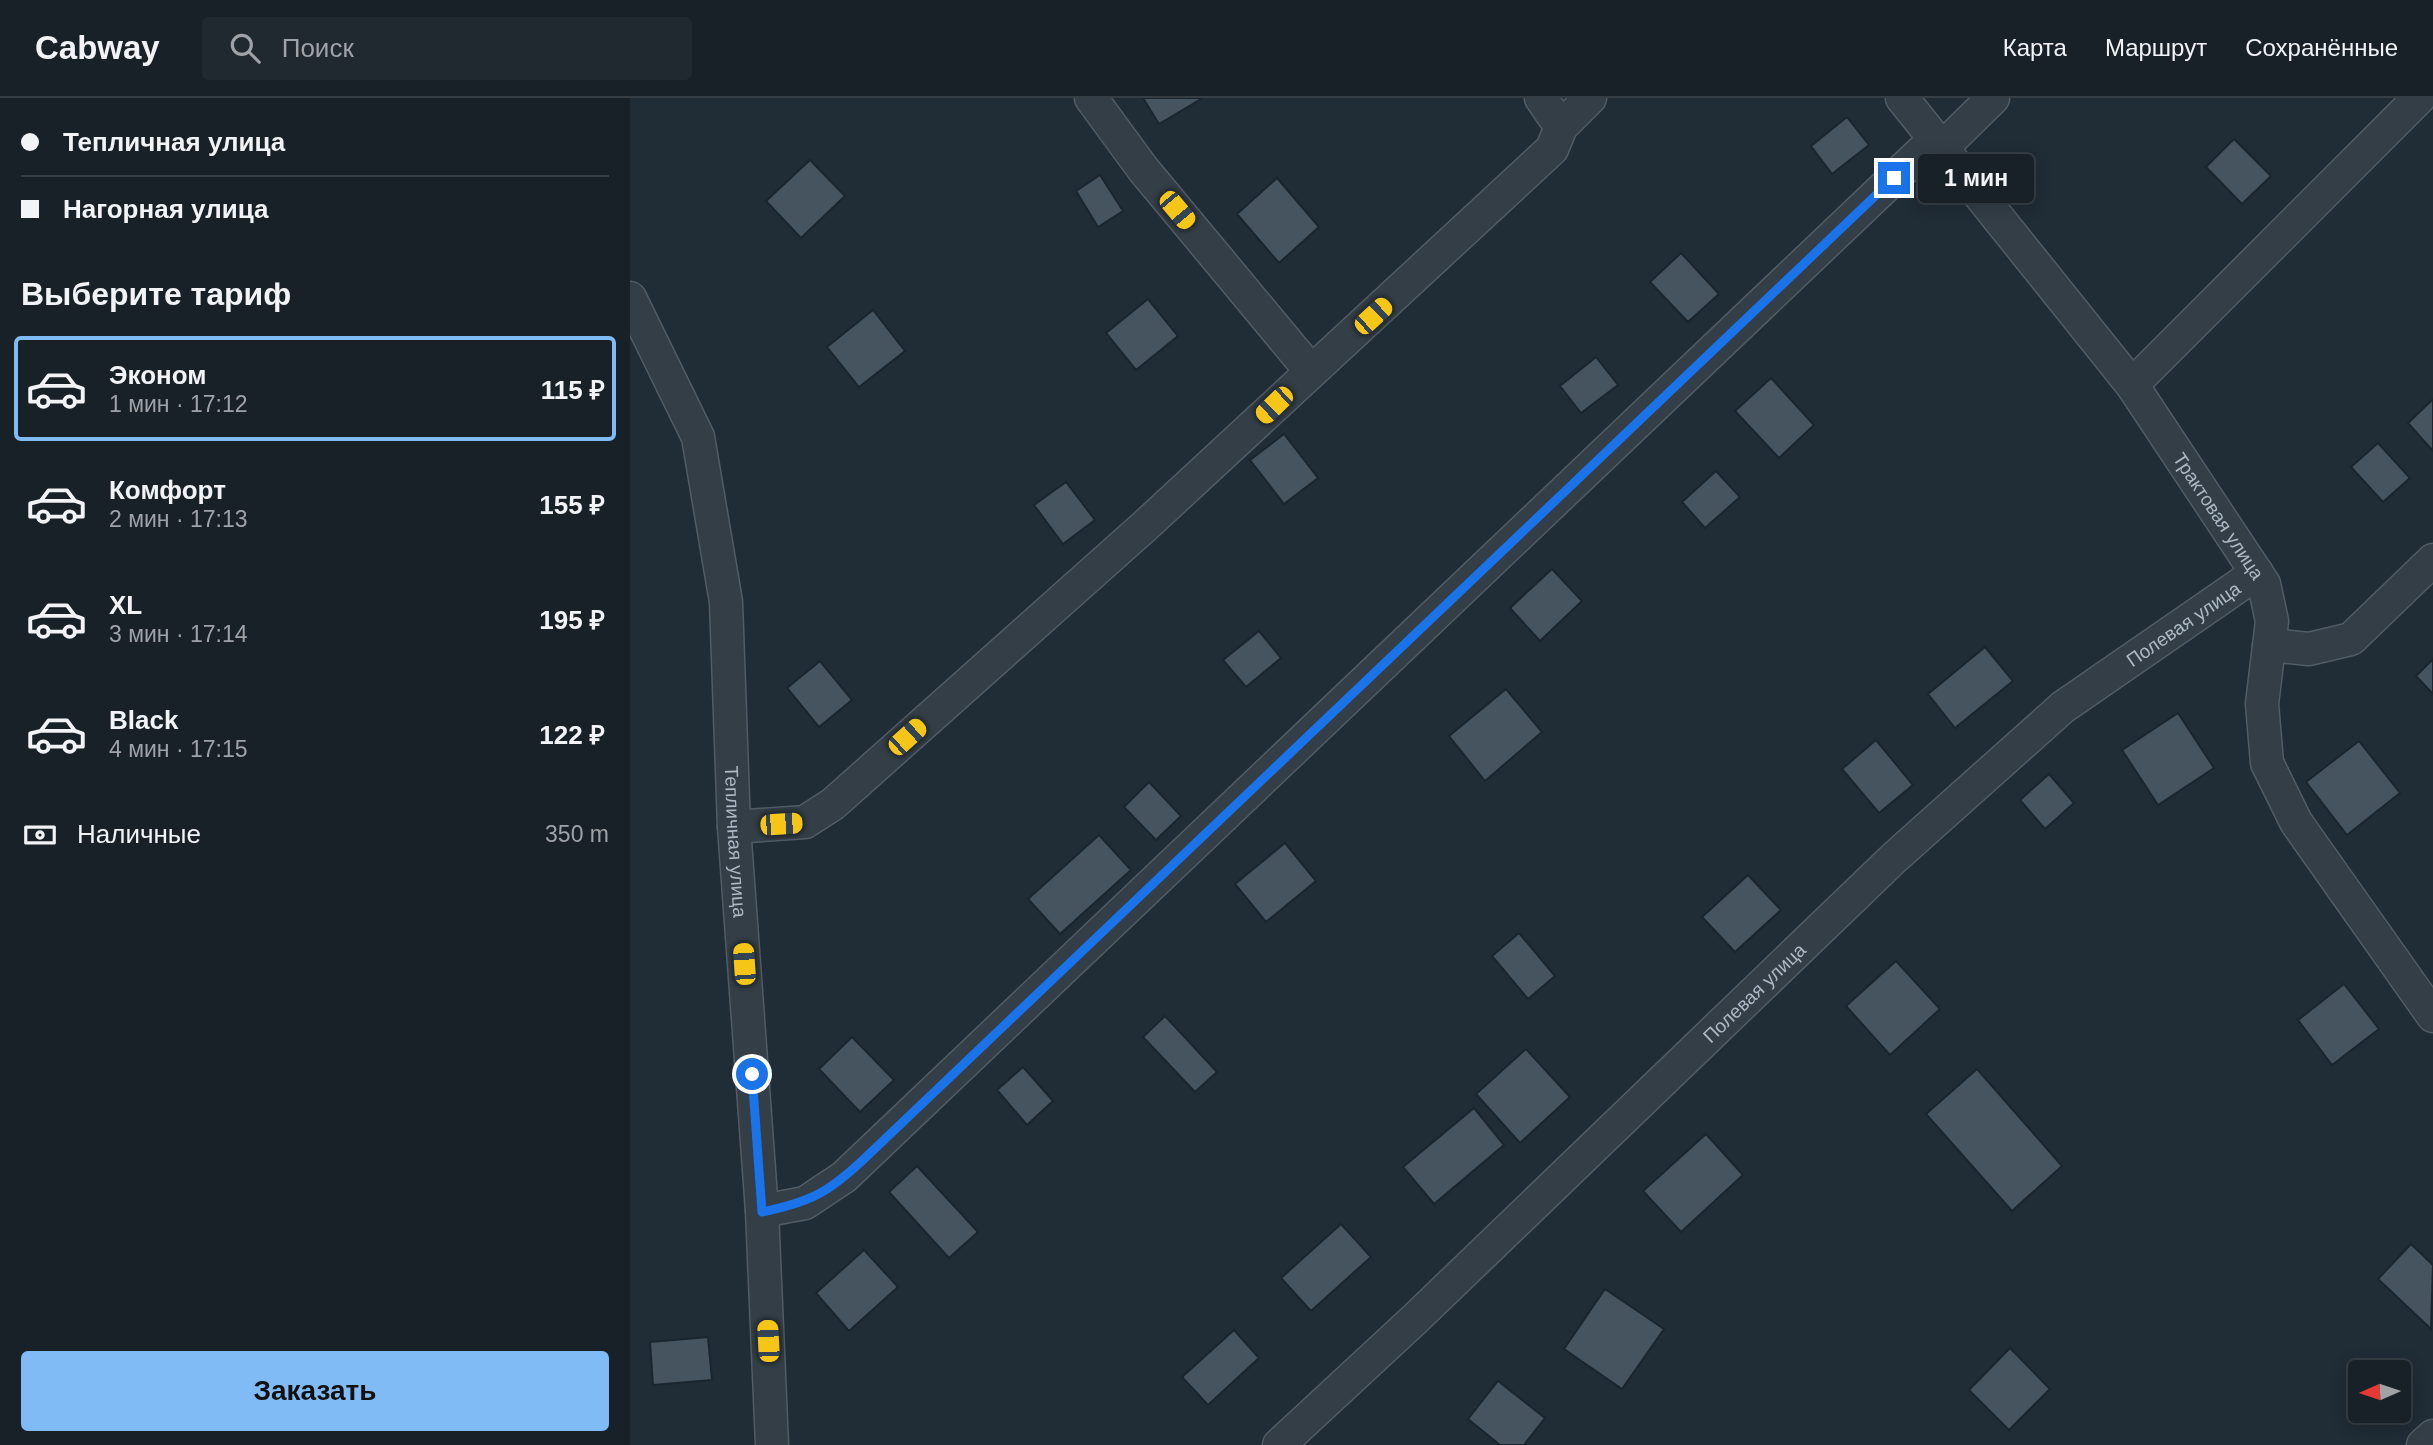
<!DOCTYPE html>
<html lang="ru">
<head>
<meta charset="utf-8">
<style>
  :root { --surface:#182128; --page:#212930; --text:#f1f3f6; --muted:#9fa3a8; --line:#363e45; --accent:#81bbf6 }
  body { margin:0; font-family:Helvetica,sans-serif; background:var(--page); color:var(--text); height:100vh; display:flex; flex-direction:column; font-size:26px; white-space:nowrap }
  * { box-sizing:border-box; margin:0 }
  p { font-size:23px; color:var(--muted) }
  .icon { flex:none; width:38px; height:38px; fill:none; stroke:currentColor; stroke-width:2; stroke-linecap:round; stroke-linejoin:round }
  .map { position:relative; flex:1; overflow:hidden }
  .details { display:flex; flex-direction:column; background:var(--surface); width:630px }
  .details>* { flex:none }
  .top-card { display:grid; align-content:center; height:154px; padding:0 21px; background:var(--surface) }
  .needle { width:46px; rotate:267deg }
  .buttons { position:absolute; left:1718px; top:1262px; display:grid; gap:14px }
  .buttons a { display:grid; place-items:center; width:63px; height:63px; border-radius:7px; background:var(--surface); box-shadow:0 4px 18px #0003,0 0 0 2px var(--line); font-size:35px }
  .end { position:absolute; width:32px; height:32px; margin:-16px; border:9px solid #1a73e8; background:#fff; box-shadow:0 0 0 4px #fff }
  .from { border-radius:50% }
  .bubble { position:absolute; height:49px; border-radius:7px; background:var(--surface); box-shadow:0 4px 18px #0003,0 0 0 2px var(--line); font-size:23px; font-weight:700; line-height:49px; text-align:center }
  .car { position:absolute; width:21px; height:42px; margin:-21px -10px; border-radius:9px; box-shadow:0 0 5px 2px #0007; background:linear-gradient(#f5c518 24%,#345 0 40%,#f5c518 0 76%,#345 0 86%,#f5c518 0) }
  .top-card b { display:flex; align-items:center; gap:24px; height:66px; font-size:26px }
  .top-card b+b { border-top:2px solid var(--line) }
  .top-card i { width:18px; height:18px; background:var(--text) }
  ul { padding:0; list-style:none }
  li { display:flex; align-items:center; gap:21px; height:105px; margin:0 14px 10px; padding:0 7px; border:4px solid transparent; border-radius:7px }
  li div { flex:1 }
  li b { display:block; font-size:26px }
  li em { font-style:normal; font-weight:700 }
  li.active { border-color:var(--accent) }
  li>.icon { width:63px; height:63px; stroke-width:1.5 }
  h2 { padding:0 21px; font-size:32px; line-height:84px }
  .pay { display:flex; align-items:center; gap:18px; height:77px; padding:0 21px; font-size:26px }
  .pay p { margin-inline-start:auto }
  .cta { display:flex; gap:14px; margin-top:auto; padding:14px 21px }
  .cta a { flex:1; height:80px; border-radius:7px; background:var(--accent); color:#111; font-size:28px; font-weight:700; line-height:80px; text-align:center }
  header { display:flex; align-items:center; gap:42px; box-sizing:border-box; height:98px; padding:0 35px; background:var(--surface); border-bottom:2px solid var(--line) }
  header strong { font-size:33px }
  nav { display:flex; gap:38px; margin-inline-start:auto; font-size:24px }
  .search { width:490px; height:63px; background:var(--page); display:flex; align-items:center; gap:18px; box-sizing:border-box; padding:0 24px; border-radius:7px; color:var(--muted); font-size:26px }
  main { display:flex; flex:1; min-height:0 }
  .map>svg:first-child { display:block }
  .building { fill:#465460; stroke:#1b252d; stroke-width:2 }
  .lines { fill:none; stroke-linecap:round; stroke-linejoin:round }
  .street-casing { stroke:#515c65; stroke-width:35 }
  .street { stroke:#333e47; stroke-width:32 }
  .route { stroke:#1a73e8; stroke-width:9 }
  .labels { text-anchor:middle; stroke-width:7; stroke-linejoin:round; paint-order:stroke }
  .street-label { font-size:19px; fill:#adb9c4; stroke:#19232b }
</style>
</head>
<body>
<header>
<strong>Cabway</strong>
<div class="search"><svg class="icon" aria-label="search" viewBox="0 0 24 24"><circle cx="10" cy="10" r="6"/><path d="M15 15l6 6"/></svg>Поиск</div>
<nav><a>Карта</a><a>Маршрут</a><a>Сохранённые</a></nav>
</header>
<main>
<section class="details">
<div class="top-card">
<b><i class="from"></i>Тепличная улица</b>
<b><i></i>Нагорная улица</b>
</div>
<h2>Выберите тариф</h2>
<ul>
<li class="active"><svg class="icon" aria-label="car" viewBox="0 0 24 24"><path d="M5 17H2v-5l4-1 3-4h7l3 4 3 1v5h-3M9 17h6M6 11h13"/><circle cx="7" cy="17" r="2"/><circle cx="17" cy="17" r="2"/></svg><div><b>Эконом</b><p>1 мин · 17:12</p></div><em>115 ₽</em></li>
<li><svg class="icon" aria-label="car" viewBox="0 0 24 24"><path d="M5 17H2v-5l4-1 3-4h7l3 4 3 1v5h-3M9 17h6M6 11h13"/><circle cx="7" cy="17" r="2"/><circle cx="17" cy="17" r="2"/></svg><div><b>Комфорт</b><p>2 мин · 17:13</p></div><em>155 ₽</em></li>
<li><svg class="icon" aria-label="car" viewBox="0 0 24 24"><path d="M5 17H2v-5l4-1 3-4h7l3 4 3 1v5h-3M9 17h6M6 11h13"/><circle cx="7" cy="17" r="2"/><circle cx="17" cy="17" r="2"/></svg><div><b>XL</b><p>3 мин · 17:14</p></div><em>195 ₽</em></li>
<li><svg class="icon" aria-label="car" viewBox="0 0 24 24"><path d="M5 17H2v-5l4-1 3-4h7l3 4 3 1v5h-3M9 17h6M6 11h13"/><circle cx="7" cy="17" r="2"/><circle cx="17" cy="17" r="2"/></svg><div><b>Black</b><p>4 мин · 17:15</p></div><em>122 ₽</em></li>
</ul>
<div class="pay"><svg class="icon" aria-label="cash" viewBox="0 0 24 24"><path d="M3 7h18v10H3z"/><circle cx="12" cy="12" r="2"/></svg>Наличные<p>350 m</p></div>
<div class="cta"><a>Заказать</a></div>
</section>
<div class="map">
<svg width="1803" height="1347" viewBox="0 0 1803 1347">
  <rect width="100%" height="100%" fill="#202c36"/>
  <g class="building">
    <path d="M513,0H570L571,1L529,26Z"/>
    <path d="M1217,19L1239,47L1202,76L1181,48Z"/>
    <path d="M1604,41L1641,78L1612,106L1576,69Z"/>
    <path d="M180,62L215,98L171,140L136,103Z"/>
    <path d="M470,77L493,113L468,129L446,93Z"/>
    <path d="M647,80L689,129L649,165L607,116Z"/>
    <path d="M1051,155L1089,196L1058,224L1020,184Z"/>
    <path d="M518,201L548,238L506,272L476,235Z"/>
    <path d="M243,212L275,253L229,289L197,249Z"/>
    <path d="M966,259L988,287L951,315L930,288Z"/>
    <path d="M1141,280L1184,327L1149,360L1105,313Z"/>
    <path d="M1803,301V353L1778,325Z"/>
    <path d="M654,336L688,380L654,406L620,362Z"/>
    <path d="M1748,345L1780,380L1753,404L1721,369Z"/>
    <path d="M1086,373L1110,399L1075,430L1052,404Z"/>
    <path d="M436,384L465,422L433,446L404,407Z"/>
    <path d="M922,471L952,503L910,543L880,510Z"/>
    <path d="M629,533L651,560L616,589L593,562Z"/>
    <path d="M1355,549L1383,583L1325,630L1298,596Z"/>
    <path d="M1803,561V596L1786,578Z"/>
    <path d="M190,563L222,602L189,629L157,590Z"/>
    <path d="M876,591L912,634L855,683L819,638Z"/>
    <path d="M1548,615L1584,670L1528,707L1492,652Z"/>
    <path d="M1246,642L1283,687L1249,715L1212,671Z"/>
    <path d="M1729,643L1770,695L1717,737L1676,684Z"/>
    <path d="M1419,676L1444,705L1415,731L1390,702Z"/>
    <path d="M519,684L551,718L526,742L494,709Z"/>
    <path d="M469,737L501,772L430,836L398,801Z"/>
    <path d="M655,745L686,783L636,824L605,786Z"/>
    <path d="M1118,777L1151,812L1105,854L1072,819Z"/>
    <path d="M889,835L925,878L898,901L862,858Z"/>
    <path d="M1266,863L1310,911L1260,957L1216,908Z"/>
    <path d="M1714,886L1749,931L1702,967L1668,922Z"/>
    <path d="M535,918L587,974L565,994L513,939Z"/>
    <path d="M222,939L264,982L230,1014L189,971Z"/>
    <path d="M896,951L940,999L890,1045L846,996Z"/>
    <path d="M393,969L423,1003L397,1027L367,992Z"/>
    <path d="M1347,971L1432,1068L1382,1113L1296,1016Z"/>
    <path d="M844,1010L874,1047L804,1106L773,1069Z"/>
    <path d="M1076,1036L1113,1077L1051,1134L1013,1093Z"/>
    <path d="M287,1068L348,1134L319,1160L259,1094Z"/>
    <path d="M711,1126L741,1159L681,1213L651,1180Z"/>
    <path d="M1781,1146L1803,1167L1801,1231L1748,1181Z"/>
    <path d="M234,1152L268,1189L219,1233L186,1195Z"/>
    <path d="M975,1191L1034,1231L992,1291L934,1251Z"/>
    <path d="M604,1232L629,1260L578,1307L552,1279Z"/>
    <path d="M78,1239L82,1282L23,1287L20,1244Z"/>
    <path d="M1380,1250L1420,1291L1379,1332L1339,1292Z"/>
    <path d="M868,1283L915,1320L894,1347H870L838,1321Z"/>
  </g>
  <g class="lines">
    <defs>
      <g id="street">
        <path d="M461,0L513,71L680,272"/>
        <path d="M911,0L931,29"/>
        <path id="s1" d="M1272,0L1502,287L1634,486L1642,523L1632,606L1637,665L1666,724L1803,918"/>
        <path d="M1311,51L1363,0"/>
        <path id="s2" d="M0,200L68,339L96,504L104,729L132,1113L142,1347"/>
        <path d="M1502,287L1789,0"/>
        <path d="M1639,547L1679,551L1721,541L1803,462"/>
        <path d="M104,729L175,724L203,706L516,427L922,51L931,29L960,0"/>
        <path d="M132,1113L175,1105L214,1079L1304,42"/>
        <path id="s3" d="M649,1347L785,1221L1264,760L1433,609L1627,475"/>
        <path d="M1793,1347L1803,1338"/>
      </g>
    </defs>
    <use href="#street" class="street-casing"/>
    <use href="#street" class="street"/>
  </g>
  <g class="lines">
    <path class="route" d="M122,976L132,1114C180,1104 198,1095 234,1061L1264,80"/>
  </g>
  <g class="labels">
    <g class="street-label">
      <text dy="7" stroke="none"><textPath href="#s1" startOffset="525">Трактовая улица</textPath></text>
      <text dy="7" stroke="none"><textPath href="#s3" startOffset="1223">Полевая улица</textPath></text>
      <text dy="7" stroke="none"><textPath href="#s2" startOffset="562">Тепличная улица</textPath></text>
      <text dy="7" stroke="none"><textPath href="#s3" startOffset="656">Полевая улица</textPath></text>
    </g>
  </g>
</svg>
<div class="buttons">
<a><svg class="needle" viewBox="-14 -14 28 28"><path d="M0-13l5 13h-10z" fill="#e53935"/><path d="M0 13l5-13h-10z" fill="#9fa3a8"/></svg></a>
</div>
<i class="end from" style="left:122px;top:976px"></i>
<i class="end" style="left:1264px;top:80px"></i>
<div class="bubble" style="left:1288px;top:56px;width:116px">1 мин</div>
<i class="car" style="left:547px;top:112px;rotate:140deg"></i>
<i class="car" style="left:743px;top:218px;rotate:47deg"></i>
<i class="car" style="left:644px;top:307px;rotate:226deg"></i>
<i class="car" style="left:277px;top:639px;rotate:48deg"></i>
<i class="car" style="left:151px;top:726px;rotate:86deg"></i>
<i class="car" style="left:114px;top:866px;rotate:356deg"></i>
<i class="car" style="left:138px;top:1243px;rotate:357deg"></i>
</div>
</main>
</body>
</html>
